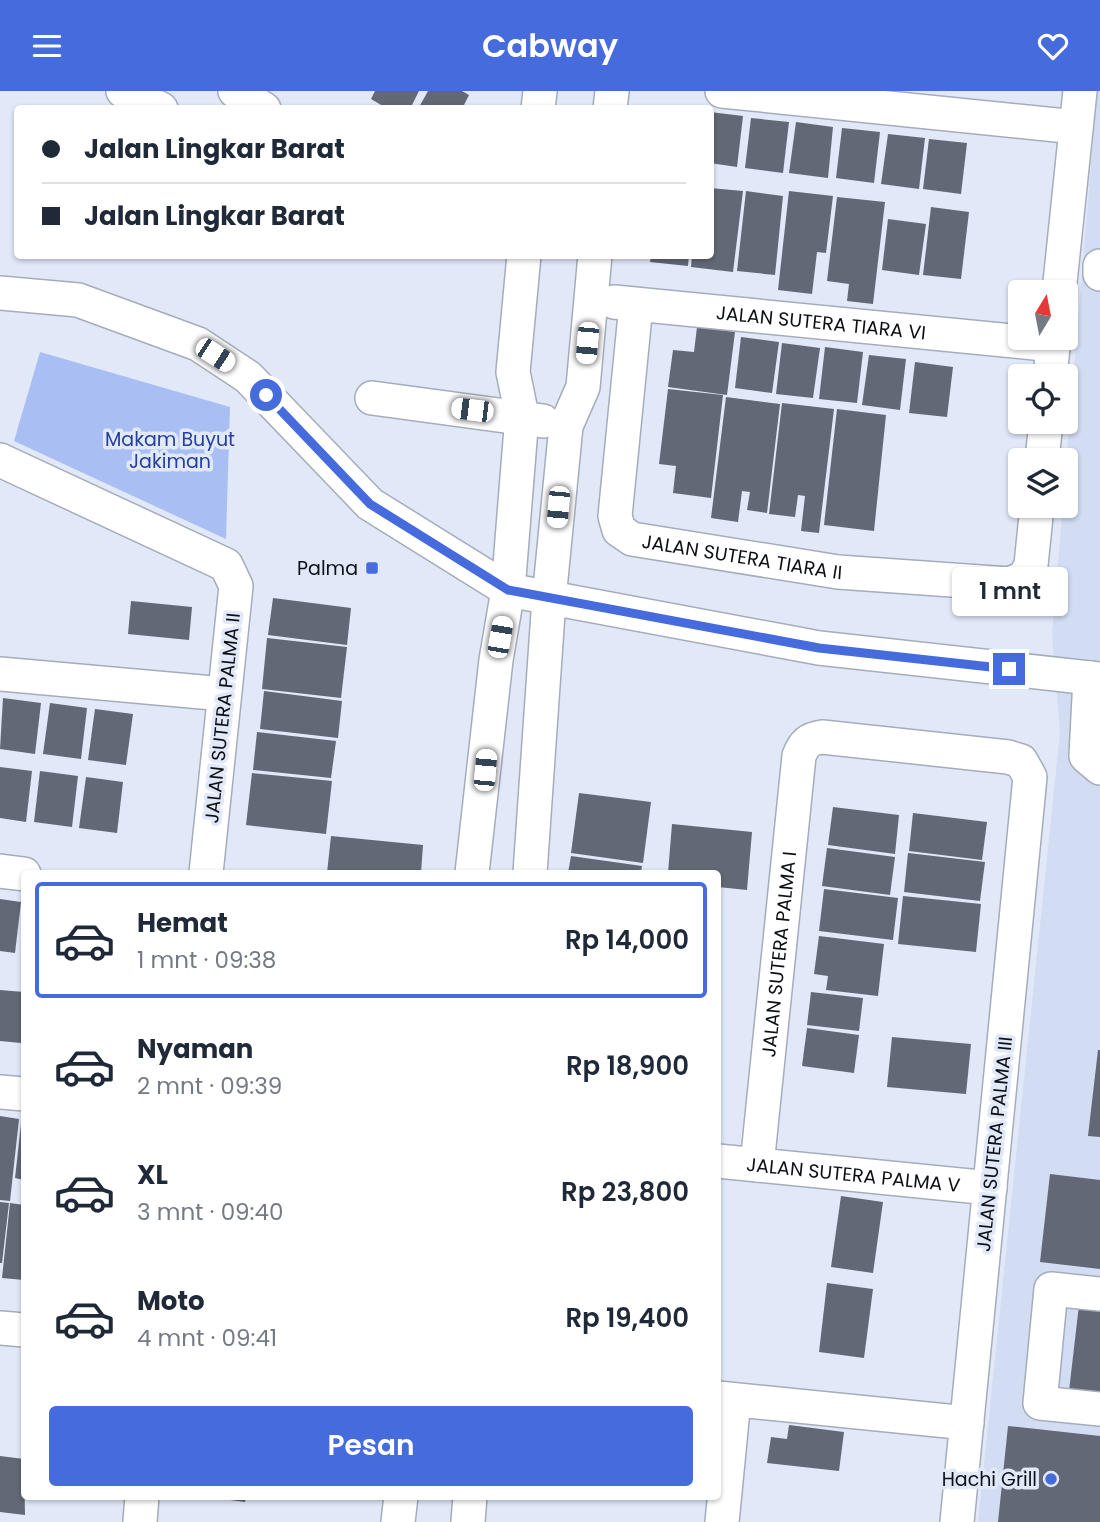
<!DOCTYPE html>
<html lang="id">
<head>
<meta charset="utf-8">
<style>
  :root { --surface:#fff; --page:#f2f2f3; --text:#1f2937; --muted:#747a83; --line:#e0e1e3; --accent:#456bdd }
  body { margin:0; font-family:Poppins,sans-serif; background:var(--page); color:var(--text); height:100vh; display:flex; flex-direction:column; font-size:26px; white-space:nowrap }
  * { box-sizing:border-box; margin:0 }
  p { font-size:23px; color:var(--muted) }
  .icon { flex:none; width:38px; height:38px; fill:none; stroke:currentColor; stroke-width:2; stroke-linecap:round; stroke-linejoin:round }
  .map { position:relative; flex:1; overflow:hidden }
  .side { position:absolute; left:21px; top:779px; width:700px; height:630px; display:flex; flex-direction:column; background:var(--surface); border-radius:7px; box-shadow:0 2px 5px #0004 }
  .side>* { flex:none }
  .hud { position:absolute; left:14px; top:14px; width:700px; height:154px; border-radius:7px; box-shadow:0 2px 5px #0004; display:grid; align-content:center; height:154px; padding:0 28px; background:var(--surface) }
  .needle { width:46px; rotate:10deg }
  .controls { position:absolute; left:1008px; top:189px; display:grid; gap:14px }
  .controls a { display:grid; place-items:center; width:70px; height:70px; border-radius:7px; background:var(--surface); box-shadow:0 2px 5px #0004; font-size:35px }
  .end { position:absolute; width:32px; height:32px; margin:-16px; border:9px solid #456bdd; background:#fff; box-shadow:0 0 0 4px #fff }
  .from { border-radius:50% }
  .bubble { position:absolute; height:49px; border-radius:7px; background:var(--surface); box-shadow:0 2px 5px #0004; font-size:23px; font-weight:600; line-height:49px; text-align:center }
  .car { position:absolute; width:21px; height:42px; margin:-21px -10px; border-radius:9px; box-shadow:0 0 5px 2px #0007; background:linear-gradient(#fff 24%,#345 0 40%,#fff 0 76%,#345 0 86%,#fff 0) }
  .hud b { display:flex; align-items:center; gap:24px; height:66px; font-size:26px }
  .hud b+b { border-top:2px solid var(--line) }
  .hud i { width:18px; height:18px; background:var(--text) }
  ul { padding:12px 0 0; list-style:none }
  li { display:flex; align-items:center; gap:21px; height:116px; margin:0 14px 10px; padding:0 14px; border:4px solid transparent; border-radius:7px }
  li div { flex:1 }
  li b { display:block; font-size:26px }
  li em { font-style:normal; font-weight:600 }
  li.active { border-color:var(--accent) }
  li>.icon { width:63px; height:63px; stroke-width:1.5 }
  .button { display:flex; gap:14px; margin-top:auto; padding:14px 28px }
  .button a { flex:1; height:80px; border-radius:7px; background:var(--accent); color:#fff; font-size:28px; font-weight:600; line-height:80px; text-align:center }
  header { display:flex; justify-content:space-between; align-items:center; height:91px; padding:0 28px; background:var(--accent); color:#fff; font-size:32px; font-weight:600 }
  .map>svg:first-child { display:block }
  .built { fill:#d2dcf2 }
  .green { fill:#a9bff3 }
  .building { fill:#626876 }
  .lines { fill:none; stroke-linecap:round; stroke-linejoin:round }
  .minor-casing { stroke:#a5acba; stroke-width:36 }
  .minor { stroke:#fff; stroke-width:33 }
  .route { stroke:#456bdd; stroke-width:9 }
  .poi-dot { fill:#456bdd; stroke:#e1e8f8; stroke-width:2.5 }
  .labels { text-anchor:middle; stroke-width:7; stroke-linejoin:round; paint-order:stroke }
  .street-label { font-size:19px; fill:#0c0f14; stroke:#e1e8f8 }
  .park-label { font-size:19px; fill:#24409c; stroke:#e1e8f8 }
  .poi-label { font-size:19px; fill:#0c0f14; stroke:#e1e8f8; text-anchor:end }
</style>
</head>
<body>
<header><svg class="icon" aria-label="menu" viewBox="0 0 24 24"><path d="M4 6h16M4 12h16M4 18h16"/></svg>Cabway<svg class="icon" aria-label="heart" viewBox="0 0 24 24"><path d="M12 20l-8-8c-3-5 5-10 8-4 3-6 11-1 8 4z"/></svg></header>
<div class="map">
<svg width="1100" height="1431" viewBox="0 0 1100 1431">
  <rect width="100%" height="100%" fill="#e1e8f8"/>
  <path class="built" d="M1097,0H1100V1431H978L1060,642L1052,543L1063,415H1066V376Z"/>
  <path class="green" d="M40,261L230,316L226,448L14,350Z"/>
  <g class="building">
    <path d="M375,0H419L410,18H388L371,8Z"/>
    <path d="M428,0H462L469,4L462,18H418Z"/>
    <path d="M710,21L743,25L737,76L710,72Z"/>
    <path d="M751,27L789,31L783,82L745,77Z"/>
    <path d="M796,31L833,36L828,87L789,82Z"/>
    <path d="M842,37L880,41L874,92L836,87Z"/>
    <path d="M888,43L925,47L919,98L881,93Z"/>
    <path d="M929,48L967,52L961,103L923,98Z"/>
    <path d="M710,97L743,100L733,181L691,176L692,164H710Z"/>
    <path d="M746,100L783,105L775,184L737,180Z"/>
    <path d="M789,100L833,105L826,162L817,161L812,203L778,199Z"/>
    <path d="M837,106L885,111L873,213L847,210L849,193L827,190Z"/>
    <path d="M931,116L969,121L961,188L923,184Z"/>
    <path d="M888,128L926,133L919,184L882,179Z"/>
    <path d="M651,164H689L688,175L650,171Z"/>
    <path d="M697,236L735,241L727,304L668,296L673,259L694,261Z"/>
    <path d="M741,246L779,251L772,302L735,297Z"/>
    <path d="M782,252L820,257L813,307L776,303Z"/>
    <path d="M825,256L863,261L857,312L819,308Z"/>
    <path d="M869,264L906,268L900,319L862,314Z"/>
    <path d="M915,271L953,276L947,326L909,322Z"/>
    <path d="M668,298L723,304L711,407L673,402L676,375L659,373Z"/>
    <path d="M726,306L780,313L767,422L747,419L750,401L742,400L738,431L711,427Z"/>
    <path d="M782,312L834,318L819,442L801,440L805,405L798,404L795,426L769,423Z"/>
    <path d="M837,318L886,324L874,440L824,434Z"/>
    <path d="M273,507L351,517L347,554L268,544Z"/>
    <path d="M131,510L192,516L189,549L128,543Z"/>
    <path d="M267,547L347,556L341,607L262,598Z"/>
    <path d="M264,600L342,610L338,647L260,638Z"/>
    <path d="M3,607L41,612L35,663L0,658Z"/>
    <path d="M50,612L87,617L81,668L43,663Z"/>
    <path d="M95,618L133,623L126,674L88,669Z"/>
    <path d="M257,641L336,650L331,687L253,679Z"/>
    <path d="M0,676L32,680L26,731L0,727Z"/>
    <path d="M40,680L78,685L72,736L34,731Z"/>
    <path d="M252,682L332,690L326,743L246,734Z"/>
    <path d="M86,686L123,691L117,742L79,737Z"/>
    <path d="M579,702L651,711L643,772L571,762Z"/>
    <path d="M833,716L899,724L895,763L828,754Z"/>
    <path d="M913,722L987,731L982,769L909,760Z"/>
    <path d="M672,733L752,741L747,799L718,796V782H668Z"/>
    <path d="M331,745L423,754L421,782H327Z"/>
    <path d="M827,757L895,766L890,804L822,795Z"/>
    <path d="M908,762L985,771L980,810L904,801Z"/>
    <path d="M571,765L642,775L641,782H568Z"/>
    <path d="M824,798L898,807L893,849L819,840Z"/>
    <path d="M903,805L981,813L976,861L898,853Z"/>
    <path d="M0,808L21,811L15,862L0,860Z"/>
    <path d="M819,845L884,853L878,905L826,899L828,885L814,883Z"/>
    <path d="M0,899L24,901L21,952L0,950Z"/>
    <path d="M811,901L863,907L859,940L807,934Z"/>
    <path d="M807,937L859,944L854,982L802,975Z"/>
    <path d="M892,946L971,953L966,1003L887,996Z"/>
    <path d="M1098,959H1100V1046L1088,1045Z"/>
    <path d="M22,1024H24V1089L15,1087Z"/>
    <path d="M0,1025L19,1028L10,1110L0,1109Z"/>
    <path d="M1050,1083L1100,1089V1178L1040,1171Z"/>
    <path d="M841,1105L883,1111L873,1182L831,1176Z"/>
    <path d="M0,1111L9,1112L2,1172H0Z"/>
    <path d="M10,1112L24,1114V1189L2,1187Z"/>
    <path d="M827,1192L873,1198L864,1267L819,1261Z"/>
    <path d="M1079,1214L1100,1216V1303L1069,1300Z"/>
    <path d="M789,1334L844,1341L839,1380L767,1372L771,1346L787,1348Z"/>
    <path d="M1008,1335L1100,1345V1431H998Z"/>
    <path d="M0,1365L24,1368L25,1424L0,1421Z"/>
    <path d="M200,1405H246L245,1411Z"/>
  </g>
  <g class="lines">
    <defs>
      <g id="minor">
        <path d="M123,0L161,18"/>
        <path d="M235,0L264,18"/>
        <path d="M722,0L1076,36"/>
        <path d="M538,18L540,0"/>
        <path d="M610,18L612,0"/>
        <path d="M1100,175V183"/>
        <path d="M1059,201L1080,0"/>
        <path d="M0,202L78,209L198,253L248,286L370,413L508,499L819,557L1100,588"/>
        <path id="s1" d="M614,211L1054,254"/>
        <path id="s2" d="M636,214L615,425L619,439L632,448L838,481L1009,493L1024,487L1031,474L1037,415"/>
        <path d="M1050,285L1054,247"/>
        <path d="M372,307L543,330"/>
        <path d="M0,369L226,474L236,495L206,782"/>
        <path d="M1042,369L1046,331"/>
        <path d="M0,583L224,603"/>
        <path d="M1090,587L1086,665L1100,677"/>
        <path d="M0,780L24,783"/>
        <path d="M472,782L496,569L508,499L514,424L522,325L513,281L524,164"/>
        <path d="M530,782L549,508L566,335L583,296L595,164"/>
        <path d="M0,1001L24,1003"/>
        <path id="s3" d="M718,1070L990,1097"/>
        <path id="s4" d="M757,1074L799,665C804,652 809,648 822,646L1008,666L1021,670L1030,686L957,1431"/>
        <path d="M1100,1203L1051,1198L1040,1312L1100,1318"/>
        <path d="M0,1237L24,1239"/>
        <path d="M718,1307L967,1332"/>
        <path d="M140,1431L142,1405"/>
        <path d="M398,1431L401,1405"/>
        <path d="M468,1431L470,1405"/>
        <path d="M722,1431L734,1309"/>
      </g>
    </defs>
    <use href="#minor" class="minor-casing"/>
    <use href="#minor" class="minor"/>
  </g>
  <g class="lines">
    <path class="route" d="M266,304L370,413L508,499L819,557L1009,578"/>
  </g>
  <g class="poi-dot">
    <rect x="365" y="470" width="14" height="14" rx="3.5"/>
    <circle cx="1051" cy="1388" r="7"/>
  </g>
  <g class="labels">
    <g class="street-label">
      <text dy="7" stroke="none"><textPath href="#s1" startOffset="208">JALAN SUTERA TIARA VI</textPath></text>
      <text dy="7" stroke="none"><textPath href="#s2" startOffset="354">JALAN SUTERA TIARA II</textPath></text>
      <text transform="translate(222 627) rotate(-84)" y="7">JALAN SUTERA PALMA II</text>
      <text dy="7" stroke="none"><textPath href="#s4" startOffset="212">JALAN SUTERA PALMA I</textPath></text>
      <text transform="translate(994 1053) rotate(-84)" y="7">JALAN SUTERA PALMA III</text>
      <text dy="7" stroke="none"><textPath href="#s3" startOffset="136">JALAN SUTERA PALMA V</textPath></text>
    </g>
    <g class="park-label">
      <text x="170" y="355">Makam Buyut<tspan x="170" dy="22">Jakiman</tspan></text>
    </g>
    <g class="poi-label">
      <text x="358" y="484">Palma</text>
      <text x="1037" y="1395">Hachi Grill</text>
    </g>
  </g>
</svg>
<div class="controls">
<a><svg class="needle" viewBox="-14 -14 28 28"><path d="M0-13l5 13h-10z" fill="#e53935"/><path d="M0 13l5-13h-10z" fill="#747a83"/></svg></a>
<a><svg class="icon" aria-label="locate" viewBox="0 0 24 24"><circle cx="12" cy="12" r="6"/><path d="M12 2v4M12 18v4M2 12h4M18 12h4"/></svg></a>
<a><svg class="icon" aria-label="layers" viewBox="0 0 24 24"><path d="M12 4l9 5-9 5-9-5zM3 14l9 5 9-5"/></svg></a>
</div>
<i class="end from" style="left:266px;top:304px"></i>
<i class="end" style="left:1009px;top:578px"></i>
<div class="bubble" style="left:952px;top:476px;width:116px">1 mnt</div>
<i class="car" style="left:587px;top:252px;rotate:185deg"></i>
<i class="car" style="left:215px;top:264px;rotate:123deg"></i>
<i class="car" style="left:472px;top:319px;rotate:277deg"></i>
<i class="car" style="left:558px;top:416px;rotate:185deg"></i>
<i class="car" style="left:500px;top:546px;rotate:10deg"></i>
<i class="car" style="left:485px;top:679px;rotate:5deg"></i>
<div class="hud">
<b><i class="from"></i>Jalan Lingkar Barat</b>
<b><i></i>Jalan Lingkar Barat</b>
</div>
<section class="side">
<ul>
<li class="active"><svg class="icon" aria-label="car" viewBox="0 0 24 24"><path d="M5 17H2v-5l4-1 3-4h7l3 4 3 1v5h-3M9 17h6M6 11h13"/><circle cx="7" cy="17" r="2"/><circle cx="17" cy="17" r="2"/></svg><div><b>Hemat</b><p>1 mnt · 09:38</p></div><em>Rp 14,000</em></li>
<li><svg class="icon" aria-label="car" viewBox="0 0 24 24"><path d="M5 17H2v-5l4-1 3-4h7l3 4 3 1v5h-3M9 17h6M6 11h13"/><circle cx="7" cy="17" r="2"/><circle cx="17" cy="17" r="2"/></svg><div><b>Nyaman</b><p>2 mnt · 09:39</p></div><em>Rp 18,900</em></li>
<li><svg class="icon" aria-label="car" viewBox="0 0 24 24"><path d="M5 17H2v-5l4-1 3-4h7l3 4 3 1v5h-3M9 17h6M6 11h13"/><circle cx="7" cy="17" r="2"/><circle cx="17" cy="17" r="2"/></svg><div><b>XL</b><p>3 mnt · 09:40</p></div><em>Rp 23,800</em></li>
<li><svg class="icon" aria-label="car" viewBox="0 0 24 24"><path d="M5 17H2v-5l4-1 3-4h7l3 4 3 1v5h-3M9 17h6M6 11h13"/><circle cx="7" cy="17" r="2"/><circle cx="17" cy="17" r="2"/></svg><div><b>Moto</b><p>4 mnt · 09:41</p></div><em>Rp 19,400</em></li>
</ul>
<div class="button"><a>Pesan</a></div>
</section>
</div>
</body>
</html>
